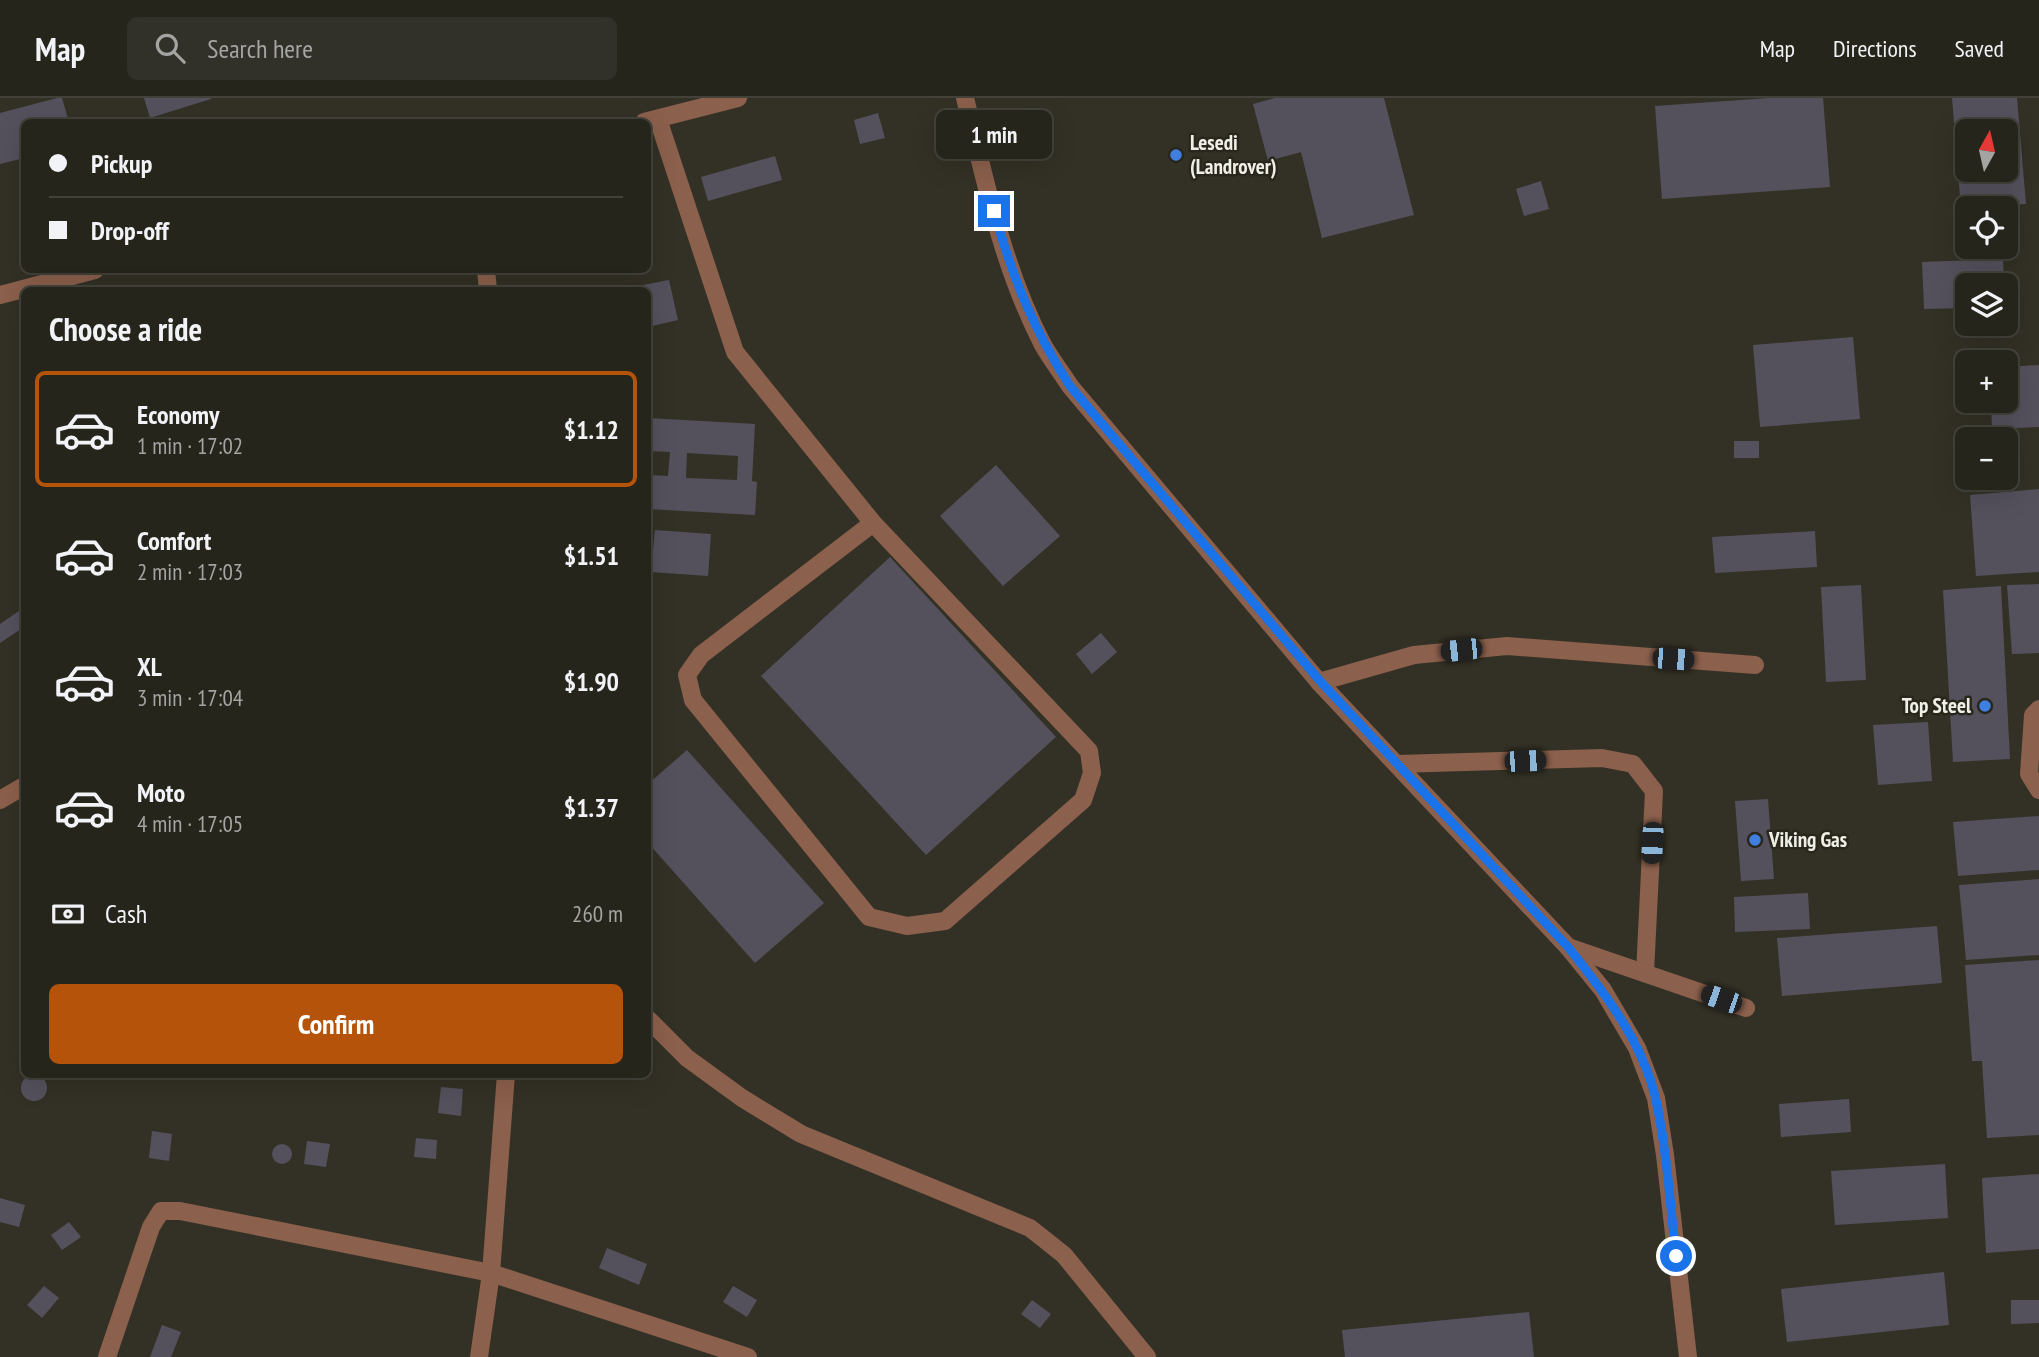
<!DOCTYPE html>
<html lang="en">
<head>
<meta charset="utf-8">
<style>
  :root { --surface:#26251c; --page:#323129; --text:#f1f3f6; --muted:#a4a5a3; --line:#42423b; --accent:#b45309 }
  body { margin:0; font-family:"PT Sans Narrow",sans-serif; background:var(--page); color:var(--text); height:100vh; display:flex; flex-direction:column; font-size:26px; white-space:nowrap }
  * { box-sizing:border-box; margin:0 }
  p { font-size:23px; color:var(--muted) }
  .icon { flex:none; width:38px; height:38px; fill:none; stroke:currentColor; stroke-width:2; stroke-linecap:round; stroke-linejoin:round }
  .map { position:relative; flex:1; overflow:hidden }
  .panel { position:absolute; left:21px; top:189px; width:630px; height:791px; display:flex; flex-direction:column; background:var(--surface); border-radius:10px; box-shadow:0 7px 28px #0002,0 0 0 2px var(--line) }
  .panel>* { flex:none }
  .hud { position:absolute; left:21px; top:21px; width:630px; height:154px; border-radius:10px; box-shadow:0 7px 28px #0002,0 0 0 2px var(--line); display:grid; align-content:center; height:154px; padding:0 28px; background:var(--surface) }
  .needle { width:46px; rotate:8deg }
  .buttons { position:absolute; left:1955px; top:21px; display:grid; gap:14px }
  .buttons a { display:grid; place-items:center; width:63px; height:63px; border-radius:10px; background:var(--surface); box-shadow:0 7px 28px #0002,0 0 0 2px var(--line); font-size:35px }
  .end { position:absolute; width:32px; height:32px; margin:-16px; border:9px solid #1a73e8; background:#fff; box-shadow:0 0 0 4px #fff }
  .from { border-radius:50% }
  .bubble { position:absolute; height:49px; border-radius:10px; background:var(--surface); box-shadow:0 7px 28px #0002,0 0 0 2px var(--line); font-size:23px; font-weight:700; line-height:49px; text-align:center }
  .car { position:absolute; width:21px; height:42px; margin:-21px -10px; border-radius:9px; box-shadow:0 0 5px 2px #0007; background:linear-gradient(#222 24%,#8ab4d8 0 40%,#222 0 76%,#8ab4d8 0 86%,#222 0) }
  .hud b { display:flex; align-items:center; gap:24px; height:66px; font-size:26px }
  .hud b+b { border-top:2px solid var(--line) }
  .hud i { width:18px; height:18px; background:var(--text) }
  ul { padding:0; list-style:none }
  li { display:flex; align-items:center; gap:21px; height:116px; margin:0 14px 10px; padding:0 14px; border:4px solid transparent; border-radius:10px }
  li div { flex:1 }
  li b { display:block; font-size:26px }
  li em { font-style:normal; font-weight:700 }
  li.current { border-color:var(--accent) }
  li>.icon { width:63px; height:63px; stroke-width:1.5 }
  h2 { padding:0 28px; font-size:32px; line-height:84px }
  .pay { display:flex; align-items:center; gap:18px; height:77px; padding:0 28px; font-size:26px }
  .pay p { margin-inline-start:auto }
  .action { display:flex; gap:14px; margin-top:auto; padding:14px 28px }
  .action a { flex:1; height:80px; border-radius:10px; background:var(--accent); color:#fff; font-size:28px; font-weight:700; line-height:80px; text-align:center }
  header { display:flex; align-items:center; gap:42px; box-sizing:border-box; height:98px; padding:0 35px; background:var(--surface); border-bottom:2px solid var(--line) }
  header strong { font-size:33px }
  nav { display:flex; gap:38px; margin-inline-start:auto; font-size:24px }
  .search { width:490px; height:63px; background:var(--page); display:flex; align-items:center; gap:18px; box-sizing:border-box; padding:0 24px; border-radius:10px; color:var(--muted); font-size:26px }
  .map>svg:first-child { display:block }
  .building { fill:#54515d; fill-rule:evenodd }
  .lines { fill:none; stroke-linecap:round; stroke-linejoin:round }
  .service { stroke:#8b604c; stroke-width:18 }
  .minor { stroke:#8b604c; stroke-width:18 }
  .route { stroke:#1a73e8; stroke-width:9 }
  .shop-dot { fill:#3f7fe0; stroke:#29271b; stroke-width:2.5 }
  .labels { text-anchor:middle; stroke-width:5; stroke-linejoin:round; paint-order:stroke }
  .poi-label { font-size:21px; font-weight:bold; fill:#f0efe7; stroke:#29271b; text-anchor:start }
</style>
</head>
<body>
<header>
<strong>Map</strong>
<div class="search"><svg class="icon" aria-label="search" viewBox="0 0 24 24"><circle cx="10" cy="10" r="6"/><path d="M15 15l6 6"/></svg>Search here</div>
<nav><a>Map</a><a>Directions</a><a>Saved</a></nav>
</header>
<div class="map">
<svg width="2039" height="1259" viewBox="0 0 2039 1259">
  <rect width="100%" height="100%" fill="#333125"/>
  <g class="building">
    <path d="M57,0H62L69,24H24V60L0,66V15Z"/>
    <path d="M144,0H211V1L150,20Z"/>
    <path d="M1275,0H1384L1414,117L1322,140L1301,54L1268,63L1253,6Z"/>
    <path d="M1769,0H1823L1830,89L1662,101L1655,8Z"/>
    <path d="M1952,0H2017L2026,106L1961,111ZM1967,33H2006V72H1967Z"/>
    <path d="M878,15L885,40L860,46L854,22Z"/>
    <path d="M775,58L782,82L708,103L701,79Z"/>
    <path d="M1541,83L1549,111L1524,118L1516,91Z"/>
    <path d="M2003,161L2004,187H1967V210L1924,211L1922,164Z"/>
    <path d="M669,182L678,222L648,229V192H639L638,188Z"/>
    <path d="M1853,239L1860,321L1760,329L1753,247Z"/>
    <path d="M2039,267V329L1992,331L1991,303H2006V269Z"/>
    <path d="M1963,271H1967V299H1965Z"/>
    <path d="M648,320L755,326L752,383L757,384L755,417L648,411V377L668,378L670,354L648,353ZM687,355L738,358L737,382L686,380Z"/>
    <rect x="1734" y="343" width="25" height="17"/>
    <path d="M996,367L1060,438L1003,488L940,418Z"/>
    <path d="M2039,391V474L1976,478L1970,397Z"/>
    <path d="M655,432L711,436L708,478L651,474Z"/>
    <path d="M1815,433L1817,469L1715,475L1712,439Z"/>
    <path d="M890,459L1056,639L926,757L761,578Z"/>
    <path d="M2039,486V555L2012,556L2007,487Z"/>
    <path d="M1861,487L1866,582L1826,584L1821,489Z"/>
    <path d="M2001,488L2010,661L1953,664L1943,492Z"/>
    <path d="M19,513L24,521V529L0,545V526Z"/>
    <path d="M1101,535L1117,554L1092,576L1076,556Z"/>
    <path d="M1928,624L1932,683L1878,687L1873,627Z"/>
    <path d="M687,652L824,805L755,865L648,745V686Z"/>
    <path d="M1768,701L1774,781L1741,783L1735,703Z"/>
    <path d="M2039,718V772L1958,778L1953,724Z"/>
    <path d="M2039,781V857L1966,862L1959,787Z"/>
    <path d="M1808,795L1810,831L1735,834L1734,799Z"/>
    <path d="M1937,828L1942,885L1782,898L1777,840Z"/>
    <path d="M2039,862V1037L1987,1040L1982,963H1972L1965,867Z"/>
    <circle cx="34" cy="990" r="13"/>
    <path d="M441,989L463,991L461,1018L438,1015Z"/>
    <path d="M1849,1001L1851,1034L1781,1039L1779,1006Z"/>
    <path d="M152,1033L172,1036L169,1063L149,1060Z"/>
    <path d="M416,1040L437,1042L436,1061L414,1059Z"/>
    <path d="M307,1043L330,1046L326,1069L304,1066Z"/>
    <circle cx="282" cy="1056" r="10"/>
    <path d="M1945,1066L1948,1120L1835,1127L1831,1073Z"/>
    <path d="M2039,1076V1151L1986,1155L1982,1080Z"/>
    <path d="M0,1100L25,1107L19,1129L0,1124Z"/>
    <path d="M69,1124L81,1139L62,1152L51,1137Z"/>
    <path d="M607,1150L647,1166L639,1187L599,1170Z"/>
    <path d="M1944,1174L1949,1227L1787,1244L1781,1191Z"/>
    <path d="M44,1188L59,1200L42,1220L27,1207Z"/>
    <path d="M733,1188L757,1202L747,1219L723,1204Z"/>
    <path d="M1032,1202L1051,1216L1040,1230L1021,1216Z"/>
    <path d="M2011,1202H2039V1225L2011,1226Z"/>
    <path d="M1529,1214L1534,1259H1345L1342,1232Z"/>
    <path d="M162,1227L181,1234L171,1259H150Z"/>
  </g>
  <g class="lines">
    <g class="service">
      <path d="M965,0C985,83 1003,170 1043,247C1051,261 1061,274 1070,288L1319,584L1568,849L1603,892L1637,950L1656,1000L1665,1057L1688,1259"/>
      <path d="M658,21L735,254L873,425L1089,653L1092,675L1083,702L945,823L907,828L869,819L693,602L687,577L701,557L873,425"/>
      <path d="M1319,584L1414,557L1507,548L1755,567"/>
      <path d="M2039,611L2033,617L2029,676L2039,692"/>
      <path d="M1397,666L1602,660L1633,666L1654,693L1645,875"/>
      <path d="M1568,849L1746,910"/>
      <path d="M648,921L687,960L742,1000L801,1036L1030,1130L1064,1157L1147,1259"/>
    </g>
    <g class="minor">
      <path d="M644,24L738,0"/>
      <path d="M486,172L488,192"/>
      <path d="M0,197L95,172"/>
      <path d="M0,702L24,688"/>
      <path d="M107,1259L151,1129L161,1113H180L491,1175L748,1259"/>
      <path d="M479,1259L491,1175L506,976"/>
    </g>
  </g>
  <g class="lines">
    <path class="route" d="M994,113C1012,178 1033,231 1070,288L1320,583L1568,849C1604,894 1643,944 1656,1002C1667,1053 1670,1106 1676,1158"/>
  </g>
  <g class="shop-dot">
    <circle cx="1176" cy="57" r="7"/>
    <circle cx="1985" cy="608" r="7"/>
    <circle cx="1755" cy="742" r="7"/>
  </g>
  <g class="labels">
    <g class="poi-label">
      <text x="1190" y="52">Lesedi<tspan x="1190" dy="24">(Landrover)</tspan></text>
      <text x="1971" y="615" text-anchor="end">Top Steel</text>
      <text x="1769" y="749">Viking Gas</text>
    </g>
  </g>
</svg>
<div class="buttons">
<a><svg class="needle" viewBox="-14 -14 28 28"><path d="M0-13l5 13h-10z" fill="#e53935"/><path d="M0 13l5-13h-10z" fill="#a4a5a3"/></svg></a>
<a><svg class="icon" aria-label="locate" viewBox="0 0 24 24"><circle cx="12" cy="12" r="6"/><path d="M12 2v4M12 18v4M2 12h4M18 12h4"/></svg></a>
<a><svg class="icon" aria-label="layers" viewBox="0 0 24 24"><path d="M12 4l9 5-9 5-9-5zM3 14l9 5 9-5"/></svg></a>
<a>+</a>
<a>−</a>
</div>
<i class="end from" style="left:1676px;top:1158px"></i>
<i class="end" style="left:994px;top:113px"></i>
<div class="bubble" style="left:936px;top:12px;width:116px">1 min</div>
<i class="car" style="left:1461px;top:552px;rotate:264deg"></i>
<i class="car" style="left:1673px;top:561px;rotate:94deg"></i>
<i class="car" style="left:1525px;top:663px;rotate:88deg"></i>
<i class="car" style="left:1652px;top:745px;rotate:183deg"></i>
<i class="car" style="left:1721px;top:901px;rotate:289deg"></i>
<div class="hud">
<b><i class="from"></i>Pickup</b>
<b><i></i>Drop-off</b>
</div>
<section class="panel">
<h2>Choose a ride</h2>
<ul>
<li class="current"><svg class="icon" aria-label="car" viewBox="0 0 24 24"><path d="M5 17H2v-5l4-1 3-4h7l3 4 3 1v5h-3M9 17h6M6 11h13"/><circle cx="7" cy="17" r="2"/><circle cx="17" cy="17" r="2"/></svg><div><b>Economy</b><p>1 min · 17:02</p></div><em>$1.12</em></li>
<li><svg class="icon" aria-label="car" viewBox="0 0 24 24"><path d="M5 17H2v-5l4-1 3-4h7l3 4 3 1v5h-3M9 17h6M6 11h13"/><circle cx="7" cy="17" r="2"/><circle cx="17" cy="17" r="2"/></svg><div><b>Comfort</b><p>2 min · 17:03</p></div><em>$1.51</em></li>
<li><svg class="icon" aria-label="car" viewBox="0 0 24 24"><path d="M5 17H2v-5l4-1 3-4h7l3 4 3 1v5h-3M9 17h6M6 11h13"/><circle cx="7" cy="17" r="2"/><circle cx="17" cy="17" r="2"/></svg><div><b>XL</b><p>3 min · 17:04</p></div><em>$1.90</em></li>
<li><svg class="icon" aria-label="car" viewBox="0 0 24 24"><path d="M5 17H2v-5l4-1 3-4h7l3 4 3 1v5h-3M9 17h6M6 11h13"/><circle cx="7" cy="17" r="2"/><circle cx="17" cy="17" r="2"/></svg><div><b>Moto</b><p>4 min · 17:05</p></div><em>$1.37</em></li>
</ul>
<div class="pay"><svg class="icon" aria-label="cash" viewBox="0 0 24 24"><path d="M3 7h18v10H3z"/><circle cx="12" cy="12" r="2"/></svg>Cash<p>260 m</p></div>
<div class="action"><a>Confirm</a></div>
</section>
</div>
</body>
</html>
